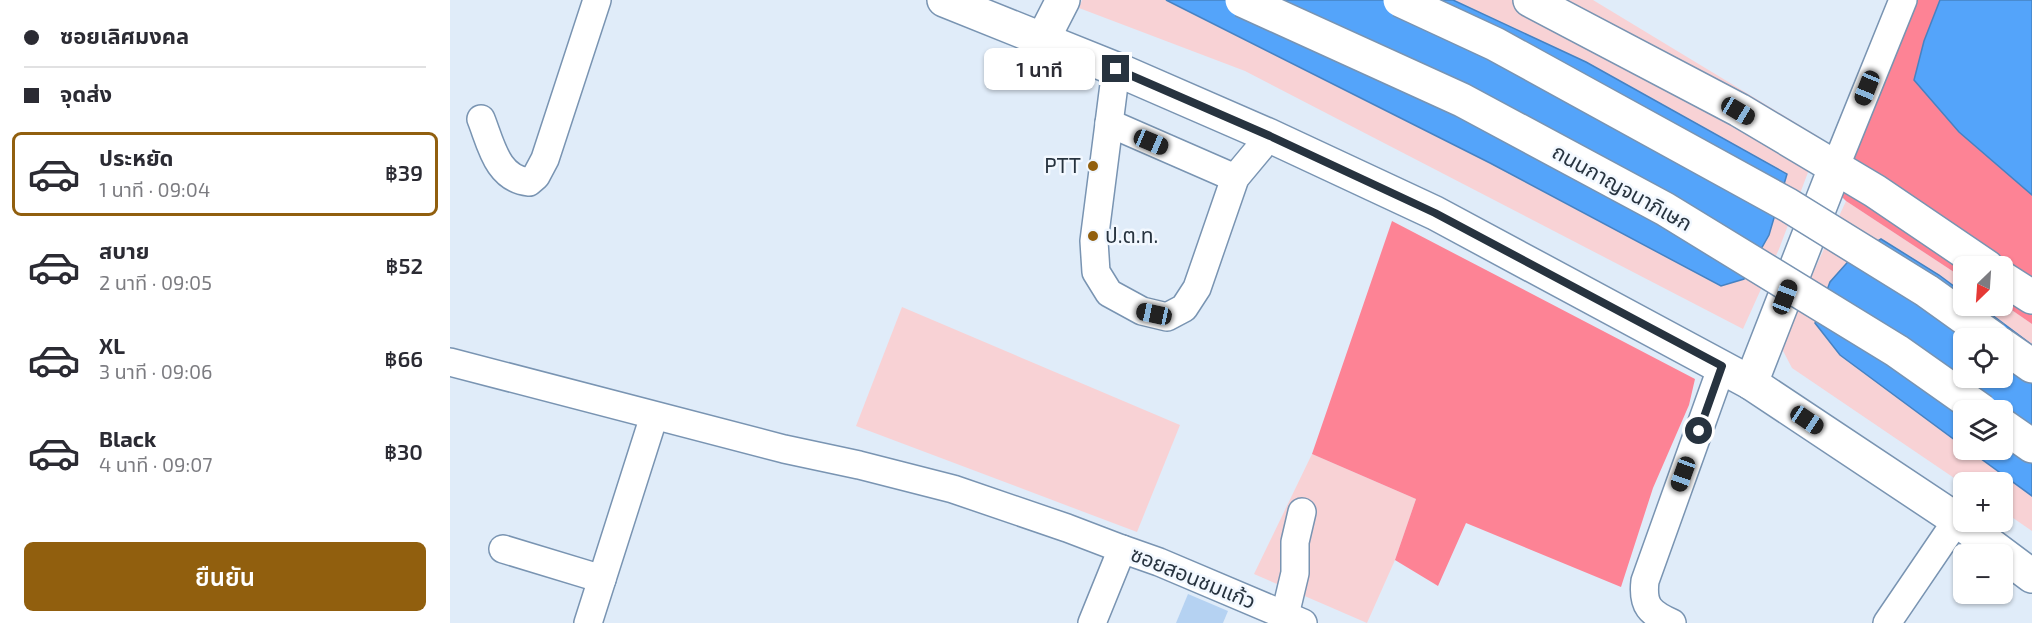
<!DOCTYPE html>
<html lang="th">
<head>
<meta charset="utf-8">
<style>
  :root { --surface:#fff; --page:#f7f7f7; --text:#2b2b33; --muted:#7c7c81; --line:#e1e1e2; --accent:#915f0e }
  body { margin:0; font-family:"Exo 2","Noto Sans Thai",sans-serif; background:var(--page); color:var(--text); height:100vh; display:flex; flex-direction:column; font-size:22px; white-space:nowrap }
  * { box-sizing:border-box; margin:0 }
  p { font-size:20px; color:var(--muted) }
  .icon { flex:none; width:33px; height:33px; fill:none; stroke:currentColor; stroke-width:2; stroke-linecap:round; stroke-linejoin:round }
  .map { position:relative; flex:1; overflow:hidden }
  .drawer { display:flex; flex-direction:column; background:var(--surface); width:450px }
  .drawer>* { flex:none }
  .banner { display:grid; align-content:center; height:132px; padding:0 24px; background:var(--surface) }
  .needle { width:39px; rotate:205deg }
  .fabs { position:absolute; left:1503px; top:256px; display:grid; gap:12px }
  .fabs a { display:grid; place-items:center; width:60px; height:60px; border-radius:9px; background:var(--surface); box-shadow:0 2px 4px #0004; font-size:30px }
  .end { position:absolute; width:27px; height:27px; margin:-14px; border:8px solid #27333f; background:#fff; box-shadow:0 0 0 3px #fff }
  .from { border-radius:50% }
  .bubble { position:absolute; height:42px; border-radius:9px; background:var(--surface); box-shadow:0 2px 4px #0004; font-size:20px; font-weight:600; line-height:42px; text-align:center }
  .car { position:absolute; width:18px; height:36px; margin:-18px -9px; border-radius:8px; box-shadow:0 0 4px 2px #0007; background:linear-gradient(#222 24%,#8ab4d8 0 40%,#222 0 76%,#8ab4d8 0 86%,#222 0) }
  .banner b { display:flex; align-items:center; gap:21px; height:57px; font-size:22px }
  .banner b+b { border-top:2px solid var(--line) }
  .banner i { width:15px; height:15px; background:var(--text) }
  ul { padding:0; list-style:none }
  li { display:flex; align-items:center; gap:18px; height:84px; margin:0 12px 9px; padding:0 12px; border:3px solid transparent; border-radius:9px }
  li div { flex:1 }
  li b { display:block; font-size:22px }
  li em { font-style:normal; font-weight:600 }
  li.on { border-color:var(--accent) }
  li>.icon { width:54px; height:54px; stroke-width:1.5 }
  .action { display:flex; gap:12px; margin-top:auto; padding:12px 24px }
  .action a { flex:1; height:69px; border-radius:9px; background:var(--accent); color:#fff; font-size:24px; font-weight:600; line-height:69px; text-align:center }
  main { display:flex; flex:1; min-height:0 }
  .map>svg:first-child { display:block }
  .green { fill:#f8d2d5; fill-rule:evenodd }
  .forest { fill:#fd8395 }
  .water { fill:#54a4fa; stroke:#4682c2; stroke-width:1.5; fill-rule:evenodd }
  .building { fill:#b5d2f2 }
  .lines { fill:none; stroke-linecap:round; stroke-linejoin:round }
  .minor-casing { stroke:#7994b2; stroke-width:30 }
  .major-casing { stroke:#7994b2; stroke-width:36 }
  .highway-casing { stroke:#7994b2; stroke-width:36 }
  .minor { stroke:#fff; stroke-width:27 }
  .major { stroke:#fff; stroke-width:33 }
  .highway { stroke:#fff; stroke-width:33 }
  .highway-bridge-casing { stroke:#7994b2; stroke-width:36; stroke-linecap:butt }
  .highway-bridge { stroke:#fff; stroke-width:33 }
  .route { stroke:#27333f; stroke-width:8 }
  .poi-dot { fill:#915f0e; stroke:#f2f8ff; stroke-width:2 }
  .labels { text-anchor:middle; stroke-width:5; stroke-linejoin:round; paint-order:stroke }
  .poi-label { font-size:21px; fill:#27333f; stroke:#f2f8ff; text-anchor:end }
  .street-label { font-size:21px; fill:#27333f; stroke:#f2f8ff }
</style>
</head>
<body>
<main>
<section class="drawer">
<div class="banner">
<b><i class="from"></i>ซอยเลิศมงคล</b>
<b><i></i>จุดส่ง</b>
</div>
<ul>
<li class="on"><svg class="icon" aria-label="car" viewBox="0 0 24 24"><path d="M5 17H2v-5l4-1 3-4h7l3 4 3 1v5h-3M9 17h6M6 11h13"/><circle cx="7" cy="17" r="2"/><circle cx="17" cy="17" r="2"/></svg><div><b>ประหยัด</b><p>1 นาที · 09:04</p></div><em>฿39</em></li>
<li><svg class="icon" aria-label="car" viewBox="0 0 24 24"><path d="M5 17H2v-5l4-1 3-4h7l3 4 3 1v5h-3M9 17h6M6 11h13"/><circle cx="7" cy="17" r="2"/><circle cx="17" cy="17" r="2"/></svg><div><b>สบาย</b><p>2 นาที · 09:05</p></div><em>฿52</em></li>
<li><svg class="icon" aria-label="car" viewBox="0 0 24 24"><path d="M5 17H2v-5l4-1 3-4h7l3 4 3 1v5h-3M9 17h6M6 11h13"/><circle cx="7" cy="17" r="2"/><circle cx="17" cy="17" r="2"/></svg><div><b>XL</b><p>3 นาที · 09:06</p></div><em>฿66</em></li>
<li><svg class="icon" aria-label="car" viewBox="0 0 24 24"><path d="M5 17H2v-5l4-1 3-4h7l3 4 3 1v5h-3M9 17h6M6 11h13"/><circle cx="7" cy="17" r="2"/><circle cx="17" cy="17" r="2"/></svg><div><b>Black</b><p>4 นาที · 09:07</p></div><em>฿30</em></li>
</ul>
<div class="action"><a>ยืนยัน</a></div>
</section>
<div class="map">
<svg width="1582" height="623" viewBox="0 0 1582 623">
  <rect width="100%" height="100%" fill="#e0ecf9"/>
  <g class="green">
    <path d="M632,0H1143L1371,138L1329,249L1293,329L795,71L629,8Z"/>
    <path d="M1396,201L1513,278L1514,306H1552L1553,304L1582,324V531L1553,511L1552,483L1513,484L1342,368L1330,345ZM1514,339H1552V378H1514ZM1514,411H1552V450H1514Z"/>
    <path d="M452,307L730,425L687,532L406,426Z"/>
    <path d="M862,454L966,499L945,560L917,623L804,574Z"/>
  </g>
  <g class="forest">
    <path d="M1465,0H1490L1474,41L1509,132L1582,195V324L1553,304L1552,267H1514L1513,278L1396,201L1388,193Z"/>
    <path d="M942,221L1245,379L1239,405L1203,488L1171,587L1016,523L988,586L945,560L966,499L862,454Z"/>
  </g>
  <g class="water">
    <path d="M716,0H1003L1136,62L1337,174L1319,235L1294,279L1271,286L1040,163Z"/>
    <path d="M1490,0H1582V195L1509,132L1464,80L1474,41Z"/>
    <path d="M1431,239L1489,275L1513,293L1514,306H1530L1582,345V496L1519,450H1552V411H1514L1513,446L1390,355L1365,323L1380,282L1403,256ZM1514,339H1552V378H1514Z"/>
  </g>
  <path class="building" d="M738,594L778,611L773,623H726Z"/>
  <g class="lines">
    <defs>
      <g id="minor">
        <path d="M666,69L644,241L646,272L659,293L692,311L717,317L734,308L747,288L785,178L820,136"/>
        <path d="M31,119C41,144 47,179 79,182L86,176L95,159L147,0"/>
        <path d="M659,123L785,178"/>
        <path d="M1385,168L1453,0"/>
        <path d="M0,362L334,449L409,465L503,489L617,528L672,549"/>
        <path d="M53,549L152,579"/>
        <path d="M835,615L845,573V542L852,512"/>
        <path d="M138,623L204,416"/>
        <path d="M642,623L672,549L709,562L853,623"/>
        <path d="M1222,623C1200,613 1192,606 1195,581L1272,366"/>
        <path d="M1437,623L1507,520"/>
      </g>
      <g id="major">
        <path d="M494,0L666,69L820,136L985,213L1301,383L1507,520L1582,576"/>
        <path d="M1080,0L1289,110L1425,191L1537,267"/>
        <path d="M593,39L613,0"/>
        <path d="M1552,278L1582,297"/>
        <path d="M1301,383L1385,168"/>
      </g>
      <g id="highway">
        <path d="M1552,345L1582,366"/>
        <path d="M1552,425L1582,446"/>
      </g>
    </defs>
    <use href="#minor" class="minor-casing"/>
    <use href="#major" class="major-casing"/>
    <use href="#highway" class="highway-casing"/>
    <use href="#minor" class="minor"/>
    <use href="#major" class="major"/>
    <use href="#highway" class="highway"/>
    <defs>
      <g id="highway-bridge">
        <path d="M792,0L1012,100L1215,209L1447,351L1532,411"/>
        <path d="M950,0L1045,44L1338,205L1477,291L1544,339"/>
      </g>
    </defs>
    <use href="#highway-bridge" class="highway-bridge-casing"/>
    <use href="#highway-bridge" class="highway-bridge"/>
  </g>
  <g class="lines">
    <path class="route" d="M666,69L820,136L985,213L1272,366L1249,431"/>
  </g>
  <g class="poi-dot">
    <circle cx="643" cy="166" r="6"/>
    <circle cx="643" cy="236" r="6"/>
  </g>
  <g class="labels">
    <g class="poi-label">
      <text x="631" y="173">PTT</text>
      <text x="655" y="243" text-anchor="start">ป.ต.ท.</text>
    </g>
    <g class="street-label">
      <text transform="translate(1172 188) rotate(29)" y="7">ถนนกาญจนาภิเษก</text>
      <text transform="translate(743 578) rotate(22)" y="7">ซอยสอนชมแก้ว</text>
    </g>
  </g>
</svg>
<div class="fabs">
<a><svg class="needle" viewBox="-14 -14 28 28"><path d="M0-13l5 13h-10z" fill="#e53935"/><path d="M0 13l5-13h-10z" fill="#7c7c81"/></svg></a>
<a><svg class="icon" aria-label="locate" viewBox="0 0 24 24"><circle cx="12" cy="12" r="6"/><path d="M12 2v4M12 18v4M2 12h4M18 12h4"/></svg></a>
<a><svg class="icon" aria-label="layers" viewBox="0 0 24 24"><path d="M12 4l9 5-9 5-9-5zM3 14l9 5 9-5"/></svg></a>
<a>+</a>
<a>−</a>
</div>
<i class="end from" style="left:1249px;top:431px"></i>
<i class="end" style="left:666px;top:69px"></i>
<div class="bubble" style="left:534px;top:48px;width:111px">1 นาที</div>
<i class="car" style="left:1417px;top:88px;rotate:202deg"></i>
<i class="car" style="left:1288px;top:111px;rotate:121deg"></i>
<i class="car" style="left:701px;top:142px;rotate:113deg"></i>
<i class="car" style="left:1335px;top:297px;rotate:21deg"></i>
<i class="car" style="left:704px;top:314px;rotate:282deg"></i>
<i class="car" style="left:1357px;top:420px;rotate:124deg"></i>
<i class="car" style="left:1233px;top:474px;rotate:200deg"></i>
</div>
</main>
</body>
</html>
